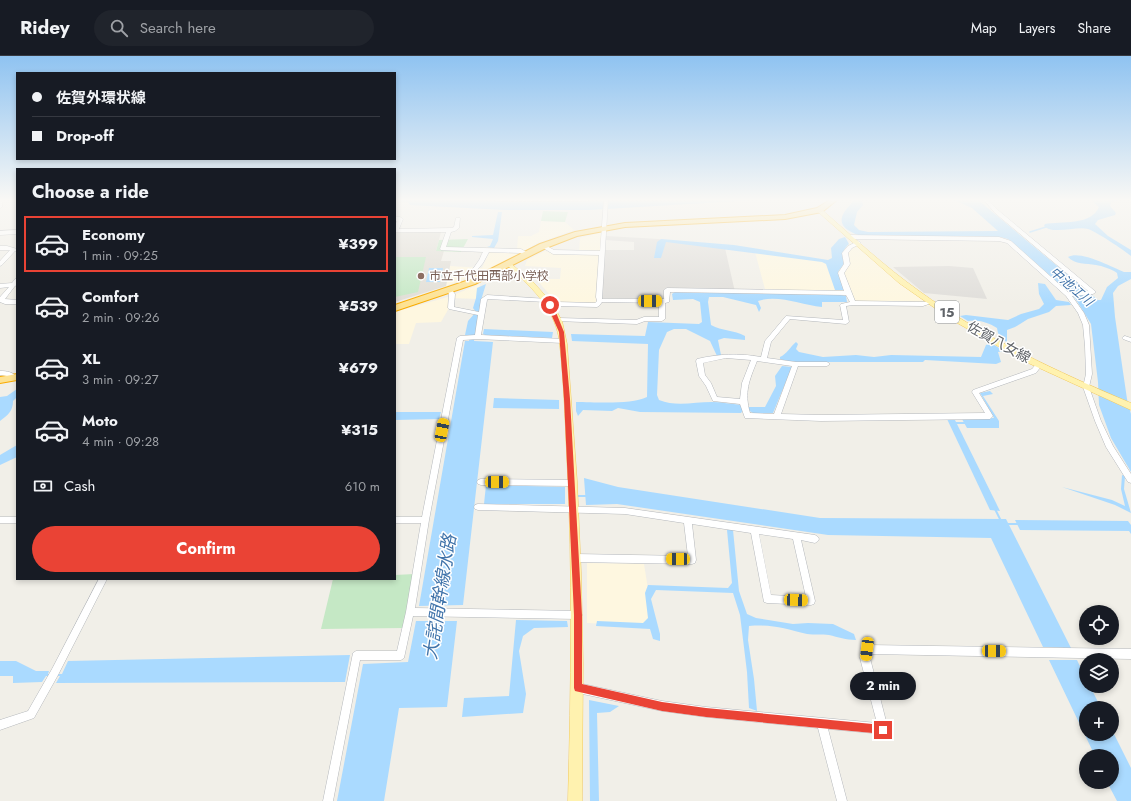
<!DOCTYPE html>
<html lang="en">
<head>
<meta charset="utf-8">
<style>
  :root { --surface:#171b24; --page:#20242c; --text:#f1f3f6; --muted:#9ea1a6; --line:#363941; --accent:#ea4335 }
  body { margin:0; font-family:Jost,"Noto Sans JP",sans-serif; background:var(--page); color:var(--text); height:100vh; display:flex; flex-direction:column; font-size:15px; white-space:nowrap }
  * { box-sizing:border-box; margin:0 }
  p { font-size:13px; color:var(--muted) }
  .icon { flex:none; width:22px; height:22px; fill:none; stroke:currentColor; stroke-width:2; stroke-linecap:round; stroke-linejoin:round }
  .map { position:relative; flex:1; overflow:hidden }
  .sheet { position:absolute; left:16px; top:112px; width:380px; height:412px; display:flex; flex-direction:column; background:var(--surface); border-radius:0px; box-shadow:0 2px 6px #0003 }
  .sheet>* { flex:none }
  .hud { position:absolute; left:16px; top:16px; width:380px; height:88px; border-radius:0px; box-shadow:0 2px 6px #0003; display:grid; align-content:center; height:88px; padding:0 16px; background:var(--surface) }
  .fabs { position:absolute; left:1079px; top:549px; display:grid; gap:8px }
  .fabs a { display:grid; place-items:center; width:40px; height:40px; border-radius:50%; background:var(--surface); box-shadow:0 2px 6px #0003; font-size:20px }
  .end { position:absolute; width:18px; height:18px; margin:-9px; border:5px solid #ea4335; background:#fff; box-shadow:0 0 0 2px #fff }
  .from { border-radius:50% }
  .bubble { position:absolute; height:28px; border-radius:14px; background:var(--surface); box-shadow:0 2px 6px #0003; font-size:13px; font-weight:700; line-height:28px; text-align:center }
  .car { position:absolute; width:12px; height:24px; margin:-12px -6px; border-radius:5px; box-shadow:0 0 3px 1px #0007; background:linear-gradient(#f5c518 24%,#345 0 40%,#f5c518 0 76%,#345 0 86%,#f5c518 0) }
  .hud b { display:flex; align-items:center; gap:14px; height:38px; font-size:15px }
  .hud b+b { border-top:1px solid var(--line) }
  .hud i { width:10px; height:10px; background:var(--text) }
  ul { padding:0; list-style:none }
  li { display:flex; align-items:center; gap:12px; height:56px; margin:0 8px 6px; padding:0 8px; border:2px solid transparent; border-radius:0px }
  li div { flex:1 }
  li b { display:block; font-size:15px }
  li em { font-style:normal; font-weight:700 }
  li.on { border-color:var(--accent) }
  li>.icon { width:36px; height:36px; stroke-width:1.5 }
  h2 { padding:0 16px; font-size:18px; line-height:48px }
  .pay { display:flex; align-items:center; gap:10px; height:44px; padding:0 16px; font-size:15px }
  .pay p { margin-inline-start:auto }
  .action { display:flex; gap:8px; margin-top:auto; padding:8px 16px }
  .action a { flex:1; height:46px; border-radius:24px; background:var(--accent); color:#fff; font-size:16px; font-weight:700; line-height:46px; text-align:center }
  header { display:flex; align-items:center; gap:24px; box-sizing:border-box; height:56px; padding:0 20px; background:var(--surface); border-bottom:1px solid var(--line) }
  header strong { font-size:19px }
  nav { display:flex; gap:22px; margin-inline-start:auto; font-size:14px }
  .search { width:280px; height:36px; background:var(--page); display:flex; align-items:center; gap:10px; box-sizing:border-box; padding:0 14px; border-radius:22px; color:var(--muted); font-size:15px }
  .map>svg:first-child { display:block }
  .commercial { fill:#fef7e0 }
  .industrial { fill:#e0deda }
  .education { fill:#e1ded6 }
  .green { fill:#c5e8c5 }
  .water { fill:#aadaff }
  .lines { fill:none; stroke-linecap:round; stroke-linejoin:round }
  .stream-far2 { stroke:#aadaff; stroke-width:1.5 }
  .stream-far1 { stroke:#aadaff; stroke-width:2 }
  .stream { stroke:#aadaff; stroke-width:2.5 }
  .minor-casing { stroke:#b5b8bc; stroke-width:1 }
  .major-casing { stroke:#f2c960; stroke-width:1 }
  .highway-casing { stroke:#f9ab00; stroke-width:2 }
  .minor { fill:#fff; fill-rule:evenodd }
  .major { fill:#fff2af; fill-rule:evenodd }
  .highway { fill:#fde293; fill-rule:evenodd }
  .route { fill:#ea4335 }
  .education-dot { fill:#8d6e63; stroke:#fff; stroke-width:1.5 }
  .labels { text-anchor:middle; stroke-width:3; stroke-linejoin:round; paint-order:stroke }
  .far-education-label { font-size:12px; fill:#785e54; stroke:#fff; text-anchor:start }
  .far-water-label { font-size:13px; font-style:italic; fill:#4174aa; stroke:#fff }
  .shield { fill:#fff; stroke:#8f9295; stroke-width:1 }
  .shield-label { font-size:13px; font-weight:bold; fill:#5f6368 }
  .street-label { font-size:14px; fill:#5f6368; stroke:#fff }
  .near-water-label { font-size:18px; font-style:italic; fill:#4174aa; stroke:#fff }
</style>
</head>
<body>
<header>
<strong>Ridey</strong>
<div class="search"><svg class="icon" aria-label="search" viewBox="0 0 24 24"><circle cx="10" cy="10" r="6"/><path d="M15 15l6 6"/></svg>Search here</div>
<nav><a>Map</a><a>Layers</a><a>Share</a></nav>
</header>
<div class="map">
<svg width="1131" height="745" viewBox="0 0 1131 745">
  <rect width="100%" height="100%" fill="#f1efe8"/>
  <g class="commercial">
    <path d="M541,165L565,166L574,174L535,188L523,197L472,220L446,230L450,210L482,212L491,193L517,194L518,180H531L539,176Z"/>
    <path d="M606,175L597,248L556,246L536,223H560L561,212L525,210L527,204L545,195L555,197L579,198L580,182Z"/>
    <path d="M851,186L930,250L852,249L846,238L766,237L755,196L836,206V192Z"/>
    <path d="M480,228L478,243L451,242L449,252L441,266L416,267L409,288H395V256L451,240Z"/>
    <path d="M587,507L644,508L653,564L652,570L587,567Z"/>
  </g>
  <g class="industrial">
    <path d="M606,180L659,183L664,185L725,192L735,236H665L664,243L601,242L604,194H634V186L605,184Z"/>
    <path d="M949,210L973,212L987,243L924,237L893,211Z"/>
  </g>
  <path class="education" d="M441,176L436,195H444L441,205H451L446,230L395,246V177Z"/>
  <g class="green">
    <path d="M543,155L568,156L565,166L541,165Z"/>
    <path d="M468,183L461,196L436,195L439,184Z"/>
    <path d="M395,201H426L418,236L395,241Z"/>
    <path d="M414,518L403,572L321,573L333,523H395V519Z"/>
  </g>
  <g class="water">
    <path d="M395,144H469L508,146L756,144L589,154H505L410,149L408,146L395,145Z"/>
    <path d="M853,144H862L863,149L857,156L854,169L859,174L868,176L998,175L972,152L954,144H978L1098,244H1101L1107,231L1118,222L1117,217C1112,213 1102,210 1096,209C1086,207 1075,209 1068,201C1081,194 1111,211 1124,216H1131V223L1118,230L1113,237L1115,261L1127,343L1131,358V416L1111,382L1099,349L1098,326L1091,268L1075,242L1008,183L1000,181L861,180C849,176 835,169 845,155C848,151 851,149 853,144Z"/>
    <path d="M1091,144H1120L1111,146L1110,150L1116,157L1115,159L1098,164L1095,168L1108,180L1131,194V200C1124,194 1095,175 1088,173C1076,170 1053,179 1044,170L1045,168C1061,165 1091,170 1099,151Z"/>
    <path d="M498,156H502L498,185L494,192L487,191L490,190L493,183L472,181V180L493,179Z"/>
    <path d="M845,181L849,188C839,198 846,197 844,207C843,210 839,214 838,216L844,233L843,234H835L826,208L822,206L666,186L661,202H654L657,186L661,183L734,189L828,204L832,202L831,192L839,183Z"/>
    <path d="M429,212H443L440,226H426Z"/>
    <path d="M1038,227L1045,228L1056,244L1069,246L1071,249L1056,250L1049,256L1028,263L1015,271L1007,274V286L999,282L997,272C989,267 978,263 968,265L960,260L966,259L1008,264L1021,258L1039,253L1044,248L1039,238Z"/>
    <path d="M486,228L482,241L474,285L493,286L463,549L419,550L465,285H469L470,279H465L468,265L476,256L473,252L476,242L477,232Z"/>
    <path d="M675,236L841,239L846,240L847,246H822V251C801,249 778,238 758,245L761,252L759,256L756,249L723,241H709L708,246L711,269C722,275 734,274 745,280V284L724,282L718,284L721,299L717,300L710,285L686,273H674L667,276L659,294L657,339L659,344C676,351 694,346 712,346C722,346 731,348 741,349L743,354L741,357L640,356L618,352L612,355L583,354L578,360L576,355V346C595,346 631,349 647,341L648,288L572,285L571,278L645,280L648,266L699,268L702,266L700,246L693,243L673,244L672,238Z"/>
    <path d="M484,273L553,276L552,282L485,279L483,278Z"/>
    <path d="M796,286L798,288L796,293L799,296L823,301L856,299L874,301L891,299L981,301L986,289L991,287L1004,295L998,296L1001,306L996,308L925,304L923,306H789L780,303V301C787,298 790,291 796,286Z"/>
    <path d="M782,310L792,311L773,357H753L748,354L749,351H765L776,330L775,320Z"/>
    <path d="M17,333V341L13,345C13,355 8,359 0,365V341L7,340Z"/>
    <path d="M990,335L993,338L983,340L999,365V372H967L962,363L994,362L980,337Z"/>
    <path d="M494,342L559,344V353L493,352Z"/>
    <path d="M395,356H441L439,363L395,364Z"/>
    <path d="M947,363L955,364L1000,455L990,454Z"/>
    <path d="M17,389V401L0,409V399Z"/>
    <path d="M1122,419L1125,420L1124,433L1131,457L1115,449L1062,431L1112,444L1125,450L1121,433Z"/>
    <path d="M584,422L618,431L820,462L1006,463L1071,592L1043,591L991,482L828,479L617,448L586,449Z"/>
    <path d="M486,429L565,431V448H484Z"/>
    <path d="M1015,464L1128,465L1131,469V478L1129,475L1020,474Z"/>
    <path d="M727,474H733L739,535L747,558L756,562L793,568L808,567L833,568L854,578L856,584C846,584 838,581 829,579C822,578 814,579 807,578C785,573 773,568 749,570L748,584L754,623L757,655L749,652L747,616L740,559L733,537L656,534L651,543L660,578V585L653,583L650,573L596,570L597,565L643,567L648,562L645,537L648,529L728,532L732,527Z"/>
    <path d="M516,564L567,565L568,571L534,572L523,580L519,595L526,638L523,657L462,661L464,642L509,640Z"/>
    <path d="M416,565H457L447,651L399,652L384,745H337L363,608L408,606Z"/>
    <path d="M350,599L345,626L56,627L60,620H46L42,626L13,627V620H0V605H16L36,615H49L48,618H62L68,605Z"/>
    <path d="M1049,604H1077L1086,623V630H1090L1101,652H1086V678H1112V674L1131,712V745H1117L1107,726H1112V700H1095Z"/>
    <path d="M589,644L619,650L610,656L597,657L599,745H590Z"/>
  </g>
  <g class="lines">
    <path class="stream-far2" d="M1030,176L1046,171"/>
    <g class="stream-far1">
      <path d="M956,367H966"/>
      <path d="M576,440H586"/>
      <path d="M995,453L1001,465"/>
      <path d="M1006,468H1020"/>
    </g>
    <path class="stream" d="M435,567L437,558"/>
    <defs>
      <g id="minor">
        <path d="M0,144H3L2,151L0,152Z"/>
        <path d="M493,144H590L588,145H495Z"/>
        <path d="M604,144H608L602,243H664V234L667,232L844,235L838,217L844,208L842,197L848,190L858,185L861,187L860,188L852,192L848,197L850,208L844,217L855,245L923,246L932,245V247L923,250L853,249L846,250L849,266L846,268L790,263L771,286L767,302L796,306H827L830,308L827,310H798L781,358L821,359L985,357L972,336L973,334L1032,313L1037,307H1041L1042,309L1036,317L979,337L993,360L990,363L821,365L745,362L740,348L713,345L706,330L699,320L696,305L697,303C718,298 739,297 761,301L765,285L786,260L843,264L840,249L841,248L850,246L846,239L670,236L669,246L665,247V263L662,265H645L637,268L556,265L555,264L558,262L636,264L644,261H659V247L605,246H602L599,250L597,251L557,250L550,251L547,249L548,248L557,246L595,247L597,245L596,241L599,199L553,198L540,190L541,189H545L554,194L600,195ZM726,302L751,304L742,327L740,343L717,341L711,327L705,319L703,307ZM757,305L792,310L774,358L750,357C744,336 749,325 757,305Z"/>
        <path d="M984,144H988L999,155L1096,236L1093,238L1072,240L1084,257L1089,269L1092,318L1089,331L1101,365L1113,390L1131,418V427L1128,426L1106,391L1095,365L1083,331L1086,318L1085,290L1083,269L1078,257L1066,240L1007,187L999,185L851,183L848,181L851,179L999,181L1011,185L1069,237L1088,235L995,157Z"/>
        <path d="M395,161H400L403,163L399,173L452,172L454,171L456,162H460L459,172L455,175L451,176L446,191L521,193L530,198L527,200L520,197L489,196L483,207L474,218L475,226L472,228L470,227C466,218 472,215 477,207C480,204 481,199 483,196L441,194L440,193L446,176H395V170L397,165H395Z"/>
        <path d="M17,174V178L0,179V175Z"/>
        <path d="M0,190H7L17,193V195H15L2,209L0,210V205L10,194H0Z"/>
        <path d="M17,222V229L15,230L5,243L17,244V248H5L0,246V241L9,231L0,232V228L12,227L15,223Z"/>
        <path d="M450,233L452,234L455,238L454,251L479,256L481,243L487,239L548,243V245L546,246L488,243L487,244L481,279L563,283L566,285L563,287L478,283L463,284L429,464L415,552L578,555L581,556L582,559L581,562L578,563L413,560L404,602L401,604H360L333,745H323L353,597L356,595H397L406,556L421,467H395V461H422L457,282L460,280L475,279L478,259L449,253L448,252L449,238L447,235Z"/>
        <path d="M1125,280L1131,282V286L1123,283L1122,282L1123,281Z"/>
        <path d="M0,315C7,315 14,316 17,322L14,324L7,320L0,319Z"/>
        <path d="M481,423L572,424L575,425L576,427L575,429L572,430L481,429L478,428L477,426L478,424Z"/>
        <path d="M478,448L625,452L815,479L818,481L819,483L818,485L815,487L801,484L815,545L814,548L811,549L767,547L764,546L751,477L692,468L696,504L695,507L692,508L575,506L572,505L571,502L572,499L575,498L688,500L684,467L625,458L478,454L475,453L474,451L475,449ZM759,478L793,483L806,541L771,539Z"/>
        <rect x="0" y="461" width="17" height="6"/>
        <path d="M99,523H107L58,619L34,662L0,674V664L28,655L52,613Z"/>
        <path d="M867,589L1131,593V603L871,598L870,602L888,673L886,676L883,678L828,673L847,745H837L818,672L706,661L662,655L578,637L575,635L573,632L575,629L578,627L662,645L706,651L877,667L860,602L864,590Z"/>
      </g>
      <g id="major">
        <path d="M817,153H821C853,181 884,210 919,235C984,282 1058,316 1131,347V354L1026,306L952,264L899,227L817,155Z"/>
        <path d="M509,206L533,226L552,247L562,265L567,288L577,425L581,516L583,608L582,745H568C571,631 573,517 567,403C565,363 564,322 559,282C553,250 530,230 507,209V207Z"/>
      </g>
      <g id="highway">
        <path d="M830,144H837L822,156L785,163L625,171L577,180L546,192L475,228L395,255V249L469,224L540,188L575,176L625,167L785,159L817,152Z"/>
        <path d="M17,318V324L0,327V321Z"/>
      </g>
    </defs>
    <use href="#minor" class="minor-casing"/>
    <use href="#major" class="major-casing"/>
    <use href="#highway" class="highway-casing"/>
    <use href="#minor" class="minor"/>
    <use href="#major" class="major"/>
    <use href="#highway" class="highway"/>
  </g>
  <linearGradient id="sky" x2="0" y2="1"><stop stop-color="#8fc3f1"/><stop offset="0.58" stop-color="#f9f8f5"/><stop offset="1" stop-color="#f9f8f5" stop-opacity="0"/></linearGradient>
  <rect width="1131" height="248" fill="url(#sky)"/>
  <path class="route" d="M550,247L553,249L564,276L570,343L582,559V628L662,646L706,652L883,669L887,670L888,674L887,677L883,678L706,661L662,655L575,635L574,632V559L564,343L559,276L547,249Z"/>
  <circle class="education-dot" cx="421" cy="220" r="4"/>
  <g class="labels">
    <g class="far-education-label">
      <text x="429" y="224">市立千代田西部小学校</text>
    </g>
    <g class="far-water-label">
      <text transform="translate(1072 230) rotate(41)" y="5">中池江川</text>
    </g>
    <rect class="shield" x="935" y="245" width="24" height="22" rx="3"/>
    <g class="shield-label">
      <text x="947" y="261">15</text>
    </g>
    <g class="street-label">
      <text transform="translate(999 286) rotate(29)" y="5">佐賀八女線</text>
    </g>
    <g class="near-water-label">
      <text transform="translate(440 541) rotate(-81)" y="6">大詫間幹線水路</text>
    </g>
  </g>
</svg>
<div class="fabs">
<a><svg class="icon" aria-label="locate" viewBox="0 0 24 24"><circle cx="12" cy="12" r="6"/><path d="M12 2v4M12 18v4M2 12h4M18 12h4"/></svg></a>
<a><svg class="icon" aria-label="layers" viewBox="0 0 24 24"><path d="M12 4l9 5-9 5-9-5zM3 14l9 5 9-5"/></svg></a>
<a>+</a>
<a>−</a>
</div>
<i class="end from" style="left:550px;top:249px"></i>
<i class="end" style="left:883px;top:674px"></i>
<div class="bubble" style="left:850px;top:616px;width:66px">2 min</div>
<i class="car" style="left:650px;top:245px;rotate:90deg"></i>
<i class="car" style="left:442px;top:374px;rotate:11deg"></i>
<i class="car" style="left:497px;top:426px;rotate:90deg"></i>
<i class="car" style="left:678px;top:503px;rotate:271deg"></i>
<i class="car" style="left:796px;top:544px;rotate:92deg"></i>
<i class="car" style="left:867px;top:593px;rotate:187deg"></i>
<i class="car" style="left:994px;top:595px;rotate:91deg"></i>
<div class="hud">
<b><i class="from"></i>佐賀外環状線</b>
<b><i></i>Drop-off</b>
</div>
<section class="sheet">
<h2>Choose a ride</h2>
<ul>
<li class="on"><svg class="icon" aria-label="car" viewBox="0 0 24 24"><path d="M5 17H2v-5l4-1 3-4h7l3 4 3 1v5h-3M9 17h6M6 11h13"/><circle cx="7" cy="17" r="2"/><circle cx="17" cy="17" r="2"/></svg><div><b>Economy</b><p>1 min · 09:25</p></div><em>¥399</em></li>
<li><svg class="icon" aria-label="car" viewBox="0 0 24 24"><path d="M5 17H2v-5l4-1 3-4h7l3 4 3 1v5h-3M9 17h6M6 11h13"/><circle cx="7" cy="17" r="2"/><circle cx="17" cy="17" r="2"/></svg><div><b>Comfort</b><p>2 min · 09:26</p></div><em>¥539</em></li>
<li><svg class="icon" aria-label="car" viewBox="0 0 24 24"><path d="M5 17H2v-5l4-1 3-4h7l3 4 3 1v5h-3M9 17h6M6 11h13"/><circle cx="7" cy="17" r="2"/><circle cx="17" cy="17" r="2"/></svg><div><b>XL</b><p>3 min · 09:27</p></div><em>¥679</em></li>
<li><svg class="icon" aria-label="car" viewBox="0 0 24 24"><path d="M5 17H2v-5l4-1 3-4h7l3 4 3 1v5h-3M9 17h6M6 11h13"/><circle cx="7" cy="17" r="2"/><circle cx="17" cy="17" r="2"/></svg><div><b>Moto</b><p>4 min · 09:28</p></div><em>¥315</em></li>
</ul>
<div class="pay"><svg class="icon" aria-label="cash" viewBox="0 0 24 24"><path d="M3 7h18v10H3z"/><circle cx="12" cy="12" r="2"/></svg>Cash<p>610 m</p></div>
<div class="action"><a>Confirm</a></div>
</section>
</div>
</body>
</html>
